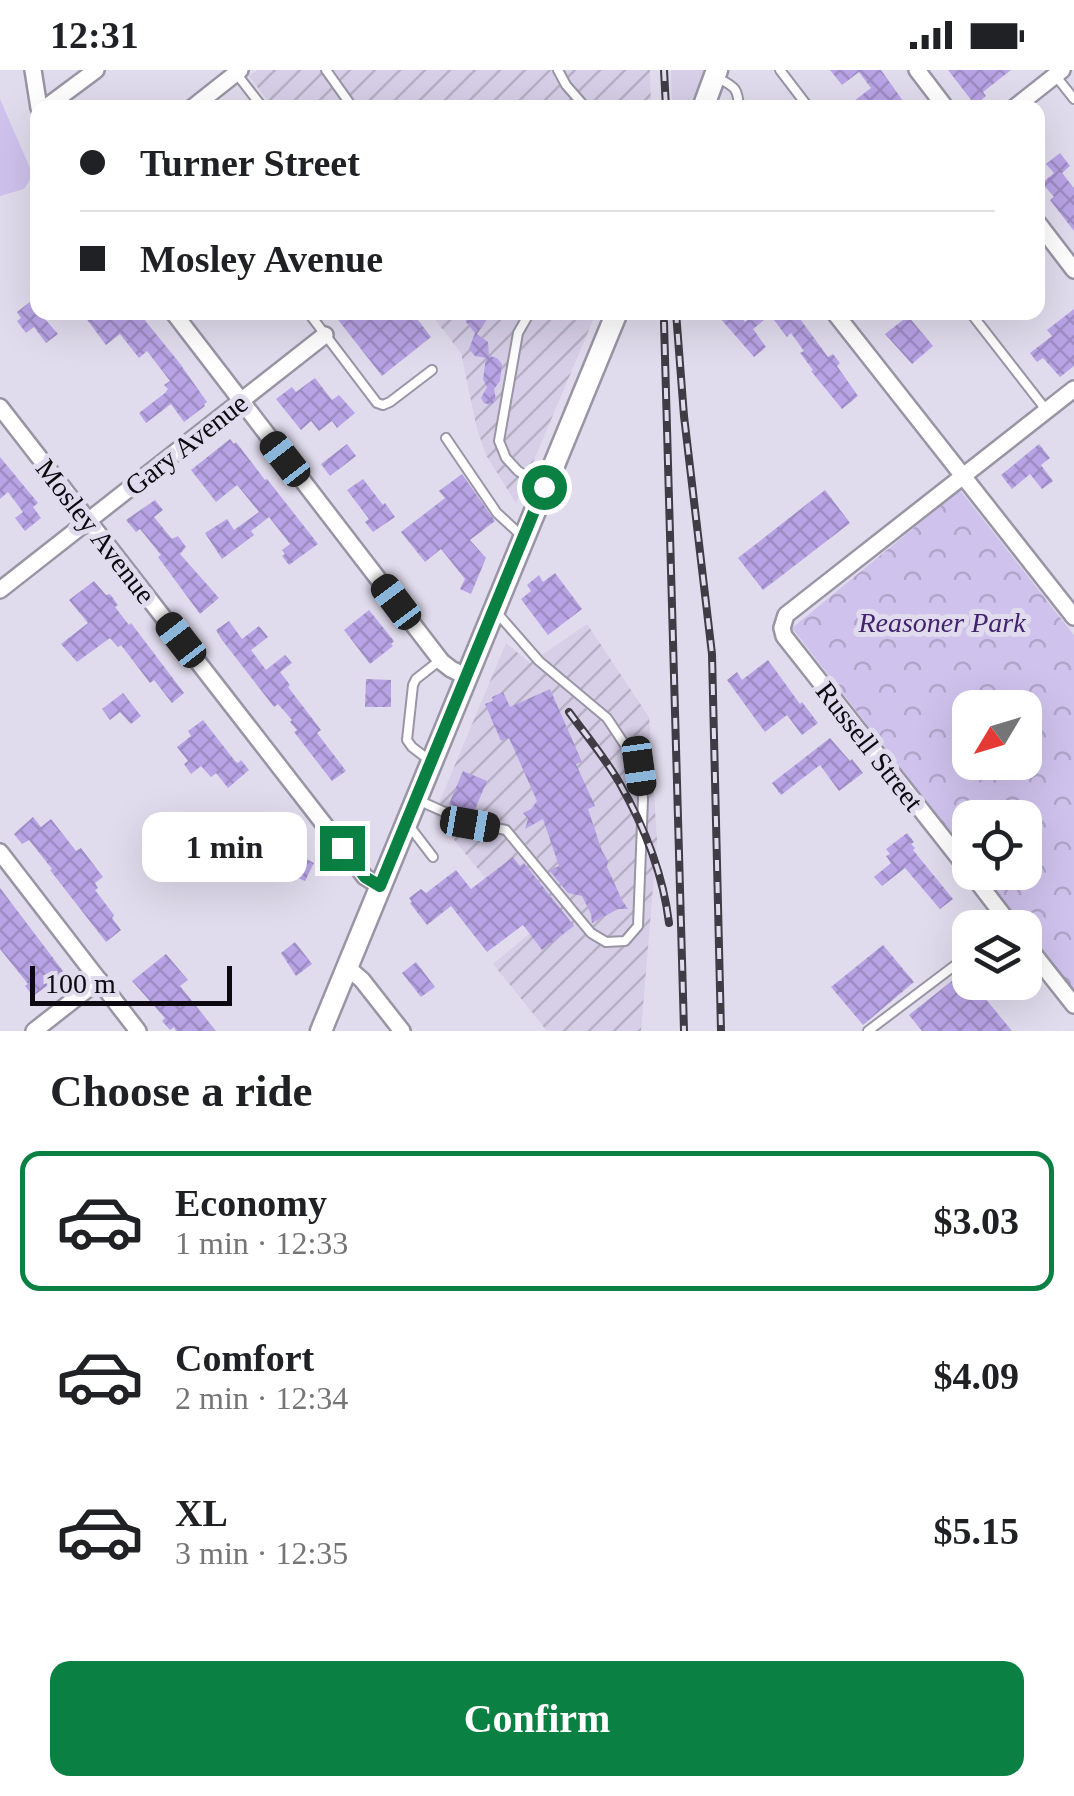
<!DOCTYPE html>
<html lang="en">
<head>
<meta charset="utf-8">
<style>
  :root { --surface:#fff; --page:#f2f2f2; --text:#202124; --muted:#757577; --line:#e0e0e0; --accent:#0b8043 }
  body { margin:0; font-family:Georgia,serif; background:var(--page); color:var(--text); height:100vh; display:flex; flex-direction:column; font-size:38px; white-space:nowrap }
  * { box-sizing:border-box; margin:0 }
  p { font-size:32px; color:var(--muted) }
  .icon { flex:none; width:55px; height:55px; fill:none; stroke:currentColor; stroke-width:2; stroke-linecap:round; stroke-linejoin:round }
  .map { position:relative; height:961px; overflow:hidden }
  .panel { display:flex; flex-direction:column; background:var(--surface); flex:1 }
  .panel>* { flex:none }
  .guide { position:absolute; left:30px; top:30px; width:1015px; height:220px; border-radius:20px; box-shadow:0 10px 40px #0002; display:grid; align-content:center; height:220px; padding:0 50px; background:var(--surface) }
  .needle { width:65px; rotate:232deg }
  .tools { position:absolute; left:952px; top:620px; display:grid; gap:20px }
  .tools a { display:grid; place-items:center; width:90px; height:90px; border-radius:20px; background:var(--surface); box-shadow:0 10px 40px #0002; font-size:50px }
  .scale { position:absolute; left:30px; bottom:25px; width:202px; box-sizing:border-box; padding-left:10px; border:5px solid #0c0a10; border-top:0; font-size:28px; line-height:35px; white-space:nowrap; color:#0c0a10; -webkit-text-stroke:8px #e1dced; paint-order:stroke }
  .end { position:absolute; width:45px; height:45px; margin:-22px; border:12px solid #0b8043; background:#fff; box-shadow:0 0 0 5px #fff }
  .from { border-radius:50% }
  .bubble { position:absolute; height:70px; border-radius:20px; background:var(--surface); box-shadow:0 10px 40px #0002; font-size:32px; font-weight:700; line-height:70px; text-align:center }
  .car { position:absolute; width:30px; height:60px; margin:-30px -15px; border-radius:12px; box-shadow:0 0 8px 2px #0007; background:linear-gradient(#222 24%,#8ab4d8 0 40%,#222 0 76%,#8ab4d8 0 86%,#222 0) }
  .guide b { display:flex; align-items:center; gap:35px; height:95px; font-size:38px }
  .guide b+b { border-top:2px solid var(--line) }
  .guide i { width:25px; height:25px; background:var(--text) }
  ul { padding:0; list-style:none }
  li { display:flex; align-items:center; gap:30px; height:140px; margin:0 20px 15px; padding:0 30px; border:5px solid transparent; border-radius:20px }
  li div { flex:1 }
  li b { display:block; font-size:38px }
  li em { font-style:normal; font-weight:700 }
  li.selected { border-color:var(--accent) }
  li>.icon { width:90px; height:90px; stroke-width:1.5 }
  h2 { padding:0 50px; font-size:45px; line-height:120px }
  .action { display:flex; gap:20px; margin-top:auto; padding:20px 50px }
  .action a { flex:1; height:115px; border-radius:20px; background:var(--accent); color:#fff; font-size:40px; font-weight:700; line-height:115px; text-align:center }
  .status { display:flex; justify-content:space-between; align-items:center; height:70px; padding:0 50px; background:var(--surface); direction:ltr }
  .status svg { height:28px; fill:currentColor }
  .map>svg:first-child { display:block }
  .built { fill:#d6cfe7 }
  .industrial { fill:url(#industrial-furrows) }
  .park { fill:url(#park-crowns); fill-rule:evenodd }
  .pitch { fill:#cfc2ed }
  .building { fill:url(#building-cross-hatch) }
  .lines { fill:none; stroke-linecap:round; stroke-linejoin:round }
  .lane-casing { stroke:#9a95a5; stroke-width:12 }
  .street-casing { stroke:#9a95a5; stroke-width:20 }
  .secondary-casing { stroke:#9a95a5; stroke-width:25 }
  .lane { stroke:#fff; stroke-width:8 }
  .street { stroke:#fff; stroke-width:15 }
  .secondary { stroke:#fff; stroke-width:20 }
  .rail-casing { stroke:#3f3c45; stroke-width:8 }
  .rail { stroke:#e1dced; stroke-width:4; stroke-dasharray:11; stroke-linecap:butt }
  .route { stroke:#0b8043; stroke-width:12 }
  .labels { text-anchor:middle; stroke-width:10; stroke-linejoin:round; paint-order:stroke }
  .street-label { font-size:28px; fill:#0c0a10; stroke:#e1dced }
  .park-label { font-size:28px; font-style:italic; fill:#43236f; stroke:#e1dced }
</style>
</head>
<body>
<div class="status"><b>12:31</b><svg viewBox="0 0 49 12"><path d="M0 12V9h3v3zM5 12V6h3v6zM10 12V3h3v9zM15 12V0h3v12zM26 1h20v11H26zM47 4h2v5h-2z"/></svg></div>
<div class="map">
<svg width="1074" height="961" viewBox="0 0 1074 961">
  <defs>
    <pattern id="industrial-furrows" width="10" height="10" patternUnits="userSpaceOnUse" patternTransform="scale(2.5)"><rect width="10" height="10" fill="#d6cfe7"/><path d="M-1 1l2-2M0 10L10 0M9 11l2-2" fill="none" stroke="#b6b0c5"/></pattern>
    <pattern id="park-crowns" width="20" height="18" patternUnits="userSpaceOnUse" patternTransform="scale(2.5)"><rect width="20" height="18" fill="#cfc2ed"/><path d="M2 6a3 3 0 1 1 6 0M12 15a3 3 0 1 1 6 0" fill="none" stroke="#b1a5ca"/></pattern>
    <pattern id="building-cross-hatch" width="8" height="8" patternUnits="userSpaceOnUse" patternTransform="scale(2.5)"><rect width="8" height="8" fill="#b8a3e5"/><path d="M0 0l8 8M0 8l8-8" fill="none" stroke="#9d8bc3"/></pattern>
  </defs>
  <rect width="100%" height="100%" fill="#e1dced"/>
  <path class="built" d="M671,0H707L693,37H672Z"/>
  <g class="industrial">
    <path d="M257,0H650L651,37H273L249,6Z"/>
    <path d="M430,243H596L516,433L486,385L477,359L461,283Z"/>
    <path d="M587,554L649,647L657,770L641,961H547L493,894L530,863L434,745L506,573L530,593Z"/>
  </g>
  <path class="park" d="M960,420L1074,565V920L982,803L1025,802V748H970V787L792,558ZM970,638H1025V692H970Z"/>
  <path class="pitch" d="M0,29L33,105L24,119L0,126Z"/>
  <g class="building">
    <path d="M830,0H881L908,38H859L854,31L871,18L859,2L842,15Z"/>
    <path d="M948,0H1011L983,22L986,26L977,34L974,30L972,31Z"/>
    <path d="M1060,83L1070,96L1062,103L1074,118V161L1050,130L1054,127L1042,113L1054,103L1046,94Z"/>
    <path d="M30,232L58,264L46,273L34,257L26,263L17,251L21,248L17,242Z"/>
    <path d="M1074,239V296L1060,307L1043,288L1037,292L1030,283L1052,266L1047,260Z"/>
    <path d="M90,242H138L178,291L207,332L204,334L205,336L184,352L171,334L146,353L139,343L165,323L168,319L164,315L170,311L147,281L139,288L120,264L106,275L85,247Z"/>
    <path d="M332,242H412L431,267L382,306Z"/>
    <path d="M467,242H484L486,251L477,264L488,272L489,286L497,288L502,294L500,311L494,319L496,330L491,335L484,333L481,328L487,317L483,309L486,288L475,286L469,279L475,263L466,252Z"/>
    <path d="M725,242H738L745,252L756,242H795L828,287L833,284L840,293L837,296L858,326L842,339L811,301L813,300L800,283L804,281L791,263L787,267L770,245L753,259L766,277L754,287L719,247Z"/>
    <path d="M908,246L933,276L912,294L885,264Z"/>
    <path d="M315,308L332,330L339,325L355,343L337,358L332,351L319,361L311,351L301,360L276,329L292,317L296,322Z"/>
    <path d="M230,369L234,374L236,372L265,410L267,409L318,474L289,495L282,486L285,484L282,480L290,474L269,447L251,461L254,465L222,489L205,463L227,449L234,460L259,442L237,415L216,432L191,400Z"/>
    <path d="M347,374L356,386L330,406L321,394Z"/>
    <path d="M1039,374L1050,388L1041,395L1053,411L1042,419L1030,404L1012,419L1001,405Z"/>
    <path d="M0,387L38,433L33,437L41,448L25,461L15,448L23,442L8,422L0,429Z"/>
    <path d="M462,404L495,451L470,470L486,488L471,524L460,519L465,509L441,479L425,492L401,462L445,428L439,421Z"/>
    <path d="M363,409L383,435L385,433L395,447L373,462L365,452L369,449L347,420Z"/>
    <path d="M825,420L850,453L763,520L738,488Z"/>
    <path d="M155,430L163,440L154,447L172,469L178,466L186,477L180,484L219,528L200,544L158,487L161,485L140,459L136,462L126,450Z"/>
    <path d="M555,503L582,539L548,565L521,529L531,521L527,515L539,505L543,512Z"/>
    <path d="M94,511L106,525L110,524L118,535L115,537L129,555L131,553L184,623L172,633L154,610L150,613L121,575L118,577L110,568L77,592L61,574L88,553L69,530Z"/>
    <path d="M369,540L394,571L391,574L393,576L370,594L344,560Z"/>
    <path d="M229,551L242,569L259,556L268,567L251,580L266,600L285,585L292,593L280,602L290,615L288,617L321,660L317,663L346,701L332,711L294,662L297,660L290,652L292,650L278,634L274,637L222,570L216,560Z"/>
    <path d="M768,590L800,634L802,632L818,653L802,665L787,645L765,662L727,610L737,602L742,610Z"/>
    <path d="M366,609L391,610V637H365Z"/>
    <path d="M550,619L582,692L576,694L595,736L588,739L602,781L608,791L607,797L622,830L628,839H618L592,853L591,844L582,826L568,823L549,800L559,796L543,749L525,759L528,749L523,743L531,739L537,731L509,668L501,671L485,634L493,631L492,627L503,622L510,637Z"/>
    <path d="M123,623L141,646L131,654L120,642L110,650L102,639Z"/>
    <path d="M203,650L235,691L238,693L241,690L249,700L228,718L216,703L211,707L201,696L191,704L184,694L188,691L177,677L191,666L188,661Z"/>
    <path d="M830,668L850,691L852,689L863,703L839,721L820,695L781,725L772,713Z"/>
    <path d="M463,701L487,711L473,744L449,734Z"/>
    <path d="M33,747L41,757L51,749L76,781L81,778L103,807L95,813L98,818L95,820L114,845L112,848L121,860L106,872L50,800L52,799L29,770L22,774L14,764Z"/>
    <path d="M907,763L914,772L911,774L915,778L913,780L953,829L940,839L905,798L882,816L874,807L891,793L886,786L890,784L886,779Z"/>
    <path d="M273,771L314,793L305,811L286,803L287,800L282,798L284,794L267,784Z"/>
    <path d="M513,787L520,796L524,793L574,856L542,880L523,855L487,882L451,836L427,855L410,833L412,832L409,828L421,819L426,823L456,800L471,819Z"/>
    <path d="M0,818L66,905L63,908L64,910L51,920L47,916L33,926L25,916L28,914L0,879Z"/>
    <path d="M295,872L312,894L296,906L281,883Z"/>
    <path d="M883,875L914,912L863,955L831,917Z"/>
    <path d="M166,884L188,910L180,916L216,961H176L174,957L170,960L162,951L165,948L132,911Z"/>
    <path d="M416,892L435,917L421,927L402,903Z"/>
    <path d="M963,902L970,912H988L993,919L984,927L1012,961H922L909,945Z"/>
  </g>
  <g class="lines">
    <defs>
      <g id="lane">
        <path d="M326,0L353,38"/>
        <path d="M558,0L566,15L586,38"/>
        <path d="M780,0L809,38"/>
        <path d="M236,3L263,38"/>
        <path d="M1055,5L1074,29"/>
        <path d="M718,8C735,17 738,18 739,38"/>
        <path d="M308,242L377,333L383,335L390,332L432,300"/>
        <path d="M530,242L518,263L499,371L506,388L518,401L544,417"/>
        <path d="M970,242L1047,341"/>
        <path d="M446,368L497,443L523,467"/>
        <path d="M429,690L412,677L407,670L413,615L416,609L439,591"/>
        <path d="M420,731L469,753L506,760L591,863L606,872L625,871L638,856L643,729L639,696L607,648L539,591L498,544"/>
        <path d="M410,757L433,787"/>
        <path d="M868,961L970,884"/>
      </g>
      <g id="street">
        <path d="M33,0L39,38"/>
        <path d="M917,0L946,38"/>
        <path d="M45,38L96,0"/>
        <path d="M192,38L240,0"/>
        <path d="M1014,38L1062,0"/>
        <path d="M1038,153L1074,200"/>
        <path d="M173,242L442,592L451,599L467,607"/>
        <path d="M834,242L1074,547"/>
        <path d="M0,337L365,807L380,816"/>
        <path d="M0,520L325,265"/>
        <path d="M0,782L138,961"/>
        <path d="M970,802L784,566L782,558L786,545L1074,319"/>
        <path d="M970,802L1013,858"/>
        <path d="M1025,873L1074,935"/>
        <path d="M347,897L362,910L402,961"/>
        <path d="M34,961L99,910"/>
      </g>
      <g id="secondary">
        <path d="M703,38L717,0"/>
        <path d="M321,961L617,242"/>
      </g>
    </defs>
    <use href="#lane" class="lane-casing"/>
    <use href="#street" class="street-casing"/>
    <use href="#secondary" class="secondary-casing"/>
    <use href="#lane" class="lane"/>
    <use href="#street" class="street"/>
    <use href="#secondary" class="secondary"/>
    <defs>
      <g id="rail">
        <path d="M664,0L666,38"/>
        <path d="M676,242L684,346L712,584L721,961"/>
        <path d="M664,252L684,961"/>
        <path d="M569,642C586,665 605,688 619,712C644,756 663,803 669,853"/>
      </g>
    </defs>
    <use href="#rail" class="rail-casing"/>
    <use href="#rail" class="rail"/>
  </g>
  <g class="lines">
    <path class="route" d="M342,778L365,807L380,816L544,417"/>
  </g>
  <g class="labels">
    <g class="street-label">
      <text transform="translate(186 374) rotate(-38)" y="10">Gary Avenue</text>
      <text transform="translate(96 461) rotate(52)" y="10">Mosley Avenue</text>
      <text transform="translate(870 676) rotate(52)" y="10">Russell Street</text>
    </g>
    <g class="park-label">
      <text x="942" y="562">Reasoner Park</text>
    </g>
  </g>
</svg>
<div class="tools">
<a><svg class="needle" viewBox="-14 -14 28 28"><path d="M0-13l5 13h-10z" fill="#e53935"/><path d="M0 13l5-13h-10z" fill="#757577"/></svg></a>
<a><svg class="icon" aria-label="locate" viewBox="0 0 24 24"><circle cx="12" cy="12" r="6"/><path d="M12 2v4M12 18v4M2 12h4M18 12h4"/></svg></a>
<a><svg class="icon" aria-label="layers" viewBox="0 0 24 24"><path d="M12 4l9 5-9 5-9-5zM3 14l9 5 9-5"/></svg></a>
</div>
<div class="scale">100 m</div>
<i class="end from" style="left:544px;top:417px"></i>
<i class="end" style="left:342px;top:778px"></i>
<div class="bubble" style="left:142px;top:742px;width:165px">1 min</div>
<i class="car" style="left:285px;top:389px;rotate:322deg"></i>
<i class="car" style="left:396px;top:532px;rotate:323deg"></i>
<i class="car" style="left:181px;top:570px;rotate:322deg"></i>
<i class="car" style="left:639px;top:696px;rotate:172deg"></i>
<i class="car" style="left:470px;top:754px;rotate:100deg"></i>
<div class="guide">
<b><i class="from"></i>Turner Street</b>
<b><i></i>Mosley Avenue</b>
</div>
</div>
<section class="panel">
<h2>Choose a ride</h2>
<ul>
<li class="selected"><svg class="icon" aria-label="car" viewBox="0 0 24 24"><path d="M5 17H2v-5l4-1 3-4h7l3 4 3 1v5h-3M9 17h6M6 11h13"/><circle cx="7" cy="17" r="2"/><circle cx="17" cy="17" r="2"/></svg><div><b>Economy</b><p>1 min · 12:33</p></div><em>$3.03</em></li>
<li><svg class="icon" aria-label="car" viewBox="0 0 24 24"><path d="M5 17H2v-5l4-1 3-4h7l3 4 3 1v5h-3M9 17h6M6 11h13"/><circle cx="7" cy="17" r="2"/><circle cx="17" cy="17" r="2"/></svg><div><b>Comfort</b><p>2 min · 12:34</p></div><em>$4.09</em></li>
<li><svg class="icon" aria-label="car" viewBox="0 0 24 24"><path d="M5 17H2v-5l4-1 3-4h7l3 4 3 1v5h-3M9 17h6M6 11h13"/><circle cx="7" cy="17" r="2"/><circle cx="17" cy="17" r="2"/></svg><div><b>XL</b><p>3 min · 12:35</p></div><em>$5.15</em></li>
</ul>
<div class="action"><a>Confirm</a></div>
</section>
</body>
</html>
